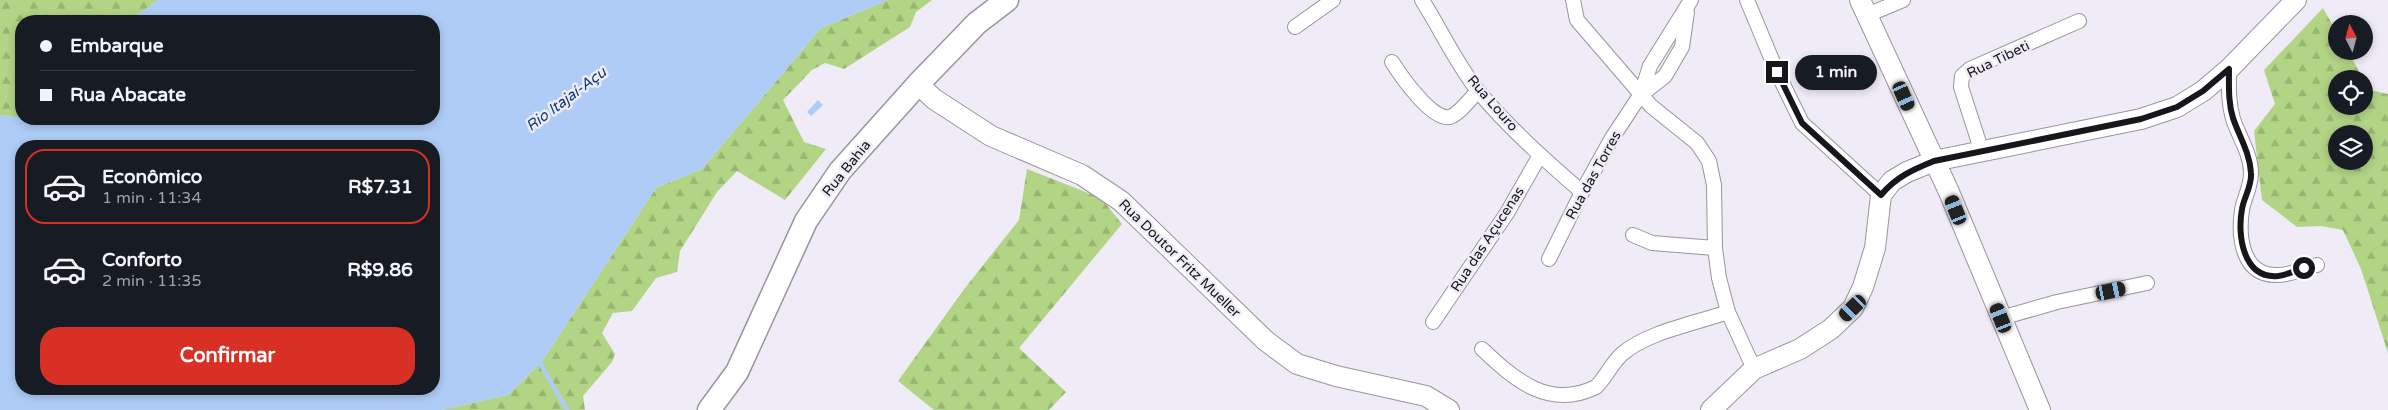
<!DOCTYPE html>
<html lang="pt">
<head>
<meta charset="utf-8">
<style>
  :root { --surface:#171b24; --page:#20242c; --text:#f1f3f6; --muted:#9ea1a6; --line:#363941; --accent:#d93025 }
  body { margin:0; font-family:"Varela Round",sans-serif; background:var(--page); color:var(--text); height:100vh; display:flex; flex-direction:column; font-size:19px; white-space:nowrap }
  * { box-sizing:border-box; margin:0 }
  p { font-size:16px; color:var(--muted) }
  .icon { flex:none; width:28px; height:28px; fill:none; stroke:currentColor; stroke-width:2; stroke-linecap:round; stroke-linejoin:round }
  .map { position:relative; flex:1; overflow:hidden }
  .panel { position:absolute; left:15px; top:140px; width:425px; height:255px; display:flex; flex-direction:column; background:var(--surface); border-radius:20px; box-shadow:0 2px 8px #0003 }
  .panel>* { flex:none }
  .top-card { position:absolute; left:15px; top:15px; width:425px; height:110px; border-radius:20px; box-shadow:0 2px 8px #0003; display:grid; align-content:center; height:110px; padding:0 25px; background:var(--surface) }
  .needle { width:32px; rotate:354deg }
  .tools { position:absolute; left:2328px; top:15px; display:grid; gap:10px }
  .tools a { display:grid; place-items:center; width:45px; height:45px; border-radius:50%; background:var(--surface); box-shadow:0 2px 8px #0003; font-size:25px }
  .end { position:absolute; width:22px; height:22px; margin:-11px; border:6px solid #17161a; background:#fff; box-shadow:0 0 0 2px #fff }
  .from { border-radius:50% }
  .bubble { position:absolute; height:35px; border-radius:18px; background:var(--surface); box-shadow:0 2px 8px #0003; font-size:16px; font-weight:700; line-height:35px; text-align:center }
  .car { position:absolute; width:15px; height:30px; margin:-15px -8px; border-radius:6px; box-shadow:0 0 4px 1px #0007; background:linear-gradient(#222 24%,#8ab4d8 0 40%,#222 0 76%,#8ab4d8 0 86%,#222 0) }
  .top-card b { display:flex; align-items:center; gap:18px; height:48px; font-size:19px }
  .top-card b+b { border-top:1px solid var(--line) }
  .top-card i { width:12px; height:12px; background:var(--text) }
  ul { padding:9px 0 0; list-style:none }
  li { display:flex; align-items:center; gap:15px; height:75px; margin:0 10px 8px; padding:0 15px; border:2px solid transparent; border-radius:20px }
  li div { flex:1 }
  li b { display:block; font-size:19px }
  li em { font-style:normal; font-weight:700 }
  li.active { border-color:var(--accent) }
  li>.icon { width:45px; height:45px; stroke-width:1.5 }
  .primary-button { display:flex; gap:10px; margin-top:auto; padding:10px 25px }
  .primary-button a { flex:1; height:58px; border-radius:20px; background:var(--accent); color:#fff; font-size:20px; font-weight:700; line-height:58px; text-align:center }
  .map>svg:first-child { display:block }
  .forest { fill:url(#forest-firs); fill-rule:evenodd }
  .water { fill:#aeccf6; fill-rule:evenodd }
  .lines { fill:none; stroke-linecap:round; stroke-linejoin:round }
  .stream { stroke:#aeccf6; stroke-width:4.5 }
  .street-casing { stroke:#98959f; stroke-width:16 }
  .secondary-casing { stroke:#98959f; stroke-width:22 }
  .primary-casing { stroke:#98959f; stroke-width:25 }
  .street { stroke:#fff; stroke-width:14 }
  .secondary { stroke:#fff; stroke-width:20 }
  .primary { stroke:#fff; stroke-width:22 }
  .route { stroke:#17161a; stroke-width:6 }
  .labels { text-anchor:middle; stroke-width:5; stroke-linejoin:round; paint-order:stroke }
  .street-label { font-size:14px; fill:#17161a; stroke:#efecf7 }
  .water-label { font-size:15px; font-style:italic; fill:#0b3b77; stroke:#efecf7 }
</style>
</head>
<body>
<div class="map">
<svg width="2388" height="410" viewBox="0 0 2388 410">
  <defs>
    <pattern id="forest-firs" width="22" height="20" patternUnits="userSpaceOnUse" patternTransform="scale(1.25)"><rect width="22" height="20" fill="#b2d485"/><path d="M5 1l3.5 6h-7zM16 11l3.5 6h-7z" fill="#98b572"/></pattern>
  </defs>
  <rect width="100%" height="100%" fill="#efecf7"/>
  <g class="forest">
    <path d="M0,0H158L129,21H21V118L0,115Z"/>
    <path d="M888,0H932L916,12L910,27L844,69L825,63L812,70L783,100L804,142L826,149L785,200L737,171L717,192L680,251L677,272L656,278L632,311L613,313L602,333L615,354L612,362L583,396L585,410H441L508,395L543,360L656,188L702,169L821,28Z"/>
    <path d="M2323,8L2336,31V51H2348L2363,79H2336V106H2364V79L2370,90L2388,94V353L2361,269L2343,230L2321,226L2297,227L2262,200L2254,131L2275,104L2264,70ZM2336,134H2364V161H2336Z"/>
    <path d="M1027,169L1101,198L1122,224L1019,348L1066,392L1049,410H934L898,381L965,288L1019,220Z"/>
  </g>
  <g class="water">
    <path d="M158,0H888L821,28L702,169L656,188L543,360L508,395L441,410H0V115L32,119H434V21H129ZM21,146H434V389H21Z"/>
    <path d="M818,100L823,105L811,116L807,112Z"/>
  </g>
  <g class="lines">
    <path class="stream" d="M538,359L567,410"/>
    <defs>
      <g id="street">
        <path d="M1422,0C1441,30 1456,63 1478,91C1509,128 1546,161 1582,192"/>
        <path d="M1573,0L1577,20L1651,106L1697,143L1709,161L1714,185L1715,248L1719,278L1728,312L1754,369"/>
        <path d="M1747,0L1777,72L1802,123L1881,195"/>
        <path d="M1867,15L1903,0"/>
        <path d="M1295,27L1333,0"/>
        <path d="M1392,62C1401,76 1432,121 1450,117C1459,114 1471,98 1478,91"/>
        <path d="M2229,69C2229,86 2228,102 2233,119C2239,137 2251,154 2251,173C2251,187 2244,198 2242,210C2238,237 2242,275 2276,275C2288,276 2304,268 2317,265"/>
        <path d="M1642,94L1665,76L1682,47L1687,12"/>
        <path d="M1982,152L1961,87L1962,76L1970,69L2079,21"/>
        <path d="M1633,235L1652,243L1715,248"/>
        <path d="M1549,259L1582,192L1612,138L1641,94L1650,66L1691,0"/>
        <path d="M2001,318L2057,302L2147,283"/>
        <path d="M1433,322L1507,213L1540,155"/>
        <path d="M1482,349C1515,380 1549,410 1596,387C1606,377 1612,363 1622,354C1647,332 1697,323 1728,312"/>
      </g>
      <g id="secondary">
        <path d="M1860,0L1949,192L2040,410"/>
        <path d="M918,84L934,99L991,136L1082,175L1121,201L1266,341L1297,364L1336,376L1426,396L1449,410"/>
        <path d="M1711,410L1754,369L1800,349L1831,329L1853,308L1863,287L1875,248L1881,195L1892,181L1907,172L1934,161L2141,119L2177,107L2203,91L2229,69L2296,0"/>
      </g>
      <path id="primary" d="M709,410L737,372L806,221L840,171L918,84L977,23L1007,0"/>
    </defs>
    <use href="#street" class="street-casing"/>
    <use href="#secondary" class="secondary-casing"/>
    <use href="#primary" class="primary-casing"/>
    <use href="#street" class="street"/>
    <use href="#secondary" class="secondary"/>
    <use href="#primary" class="primary"/>
  </g>
  <g class="lines">
    <path class="route" d="M1777,72L1802,123L1881,195C1896,177 1912,170 1934,161L2141,119L2177,107L2203,91L2229,69C2229,86 2228,102 2233,118C2239,136 2250,153 2251,173C2252,186 2244,197 2242,209C2237,235 2243,279 2278,276C2286,275 2295,271 2304,268"/>
  </g>
  <g class="labels">
    <g class="street-label">
      <text transform="translate(1998 59) rotate(-26)" y="5">Rua Tibeti</text>
      <text transform="translate(1493 103) rotate(49)" y="5">Rua Louro</text>
      <text transform="translate(846 168) rotate(-51)" y="5">Rua Bahia</text>
      <text transform="translate(1593 175) rotate(-61)" y="5">Rua das Torres</text>
      <text transform="translate(1487 239) rotate(-57)" y="5">Rua das Açucenas</text>
      <text transform="translate(1180 258) rotate(44)" y="5">Rua Doutor Fritz Mueller</text>
    </g>
    <g class="water-label">
      <text transform="translate(566 99) rotate(-37)" y="5">Rio Itajaí-Açu</text>
    </g>
  </g>
</svg>
<div class="tools">
<a><svg class="needle" viewBox="-14 -14 28 28"><path d="M0-13l5 13h-10z" fill="#e53935"/><path d="M0 13l5-13h-10z" fill="#9ea1a6"/></svg></a>
<a><svg class="icon" aria-label="locate" viewBox="0 0 24 24"><circle cx="12" cy="12" r="6"/><path d="M12 2v4M12 18v4M2 12h4M18 12h4"/></svg></a>
<a><svg class="icon" aria-label="layers" viewBox="0 0 24 24"><path d="M12 4l9 5-9 5-9-5zM3 14l9 5 9-5"/></svg></a>
</div>
<i class="end from" style="left:2304px;top:268px"></i>
<i class="end" style="left:1777px;top:72px"></i>
<div class="bubble" style="left:1795px;top:55px;width:82px">1 min</div>
<i class="car" style="left:1904px;top:96px;rotate:156deg"></i>
<i class="car" style="left:1956px;top:210px;rotate:338deg"></i>
<i class="car" style="left:2111px;top:291px;rotate:78deg"></i>
<i class="car" style="left:1853px;top:308px;rotate:226deg"></i>
<i class="car" style="left:2001px;top:318px;rotate:338deg"></i>
<div class="top-card">
<b><i class="from"></i>Embarque</b>
<b><i></i>Rua Abacate</b>
</div>
<section class="panel">
<ul>
<li class="active"><svg class="icon" aria-label="car" viewBox="0 0 24 24"><path d="M5 17H2v-5l4-1 3-4h7l3 4 3 1v5h-3M9 17h6M6 11h13"/><circle cx="7" cy="17" r="2"/><circle cx="17" cy="17" r="2"/></svg><div><b>Econômico</b><p>1 min · 11:34</p></div><em>R$7.31</em></li>
<li><svg class="icon" aria-label="car" viewBox="0 0 24 24"><path d="M5 17H2v-5l4-1 3-4h7l3 4 3 1v5h-3M9 17h6M6 11h13"/><circle cx="7" cy="17" r="2"/><circle cx="17" cy="17" r="2"/></svg><div><b>Conforto</b><p>2 min · 11:35</p></div><em>R$9.86</em></li>
</ul>
<div class="primary-button"><a>Confirmar</a></div>
</section>
</div>
</body>
</html>
